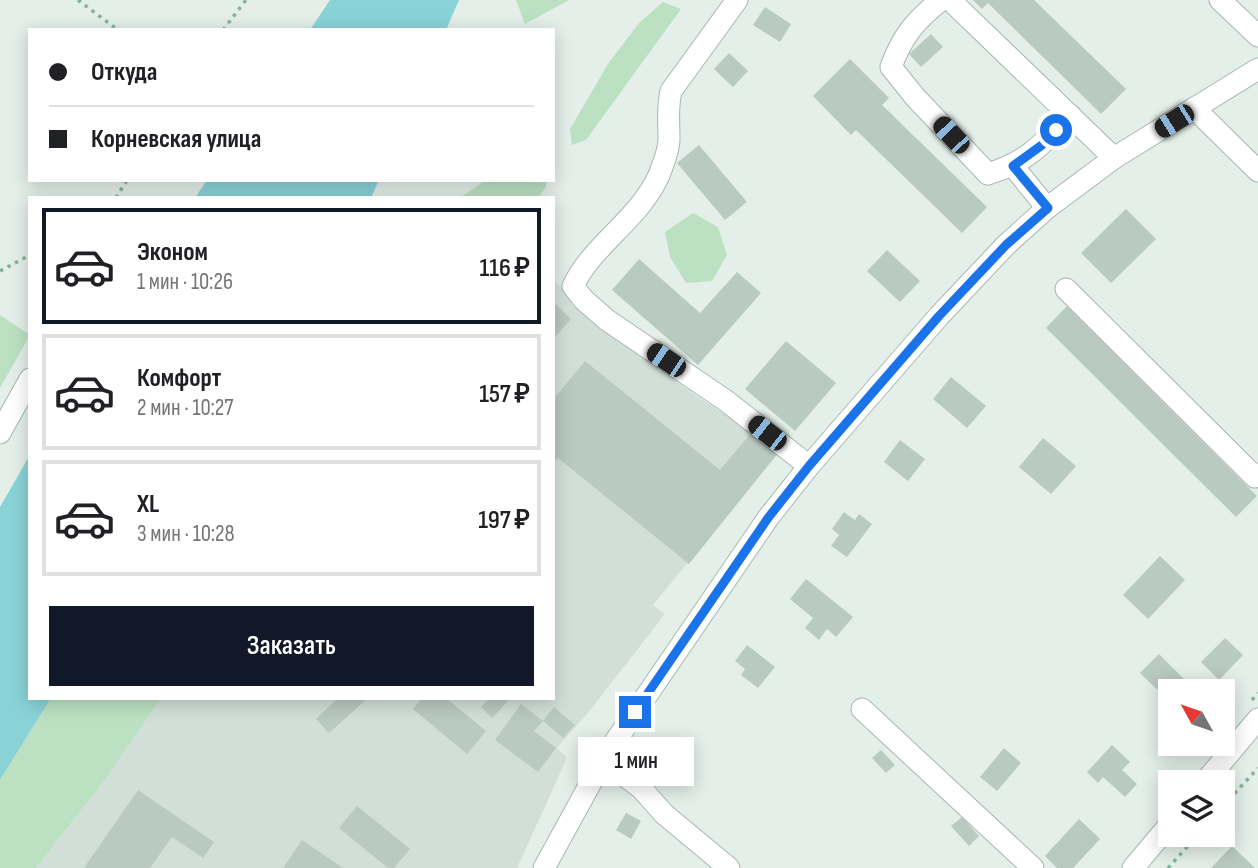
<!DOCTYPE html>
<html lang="ru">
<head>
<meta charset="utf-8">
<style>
  :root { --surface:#fff; --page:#f2f2f2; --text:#202124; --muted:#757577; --line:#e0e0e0; --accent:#111827 }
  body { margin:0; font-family:"Sofia Sans Condensed",sans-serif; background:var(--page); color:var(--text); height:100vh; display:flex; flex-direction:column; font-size:26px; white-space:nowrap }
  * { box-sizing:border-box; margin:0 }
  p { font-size:23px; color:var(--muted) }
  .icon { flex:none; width:38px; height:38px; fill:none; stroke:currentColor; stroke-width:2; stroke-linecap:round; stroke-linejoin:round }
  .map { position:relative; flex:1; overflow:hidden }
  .drawer { position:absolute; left:28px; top:196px; width:527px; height:504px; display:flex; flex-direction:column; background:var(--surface); border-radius:0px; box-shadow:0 4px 18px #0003 }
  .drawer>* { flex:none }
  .hud { position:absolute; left:28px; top:28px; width:527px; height:154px; border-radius:0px; box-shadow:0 4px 18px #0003; display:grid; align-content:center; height:154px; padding:0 21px; background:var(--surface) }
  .needle { width:46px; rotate:310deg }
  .buttons { position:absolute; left:1158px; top:679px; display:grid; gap:14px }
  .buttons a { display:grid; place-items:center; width:77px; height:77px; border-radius:0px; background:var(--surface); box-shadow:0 4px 18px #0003; font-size:35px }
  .end { position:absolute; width:32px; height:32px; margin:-16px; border:9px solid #1a73e8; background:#fff; box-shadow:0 0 0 4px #fff }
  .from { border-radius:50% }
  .bubble { position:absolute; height:49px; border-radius:0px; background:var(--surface); box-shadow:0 4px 18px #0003; font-size:23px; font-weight:600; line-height:49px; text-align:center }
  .car { position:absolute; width:21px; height:42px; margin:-21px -10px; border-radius:9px; box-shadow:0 0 5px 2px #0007; background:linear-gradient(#222 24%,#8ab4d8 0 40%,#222 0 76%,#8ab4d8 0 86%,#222 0) }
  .hud b { display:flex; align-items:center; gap:24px; height:66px; font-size:26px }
  .hud b+b { border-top:2px solid var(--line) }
  .hud i { width:18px; height:18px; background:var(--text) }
  ul { padding:12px 0 0; list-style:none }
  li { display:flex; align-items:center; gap:21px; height:116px; margin:0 14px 10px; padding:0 7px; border:4px solid var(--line); border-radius:0px }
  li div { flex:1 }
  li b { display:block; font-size:26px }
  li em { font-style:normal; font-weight:600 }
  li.on { border-color:var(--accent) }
  li>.icon { width:63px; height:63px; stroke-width:1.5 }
  .primary-button { display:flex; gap:14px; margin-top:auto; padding:14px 21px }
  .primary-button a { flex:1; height:80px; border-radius:0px; background:var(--accent); color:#fff; font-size:28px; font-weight:600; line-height:80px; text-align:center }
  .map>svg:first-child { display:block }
  .built { fill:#d2dfd8 }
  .green { fill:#bce1c2 }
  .water { fill:#89d3d7 }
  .building { fill:#b9cac2 }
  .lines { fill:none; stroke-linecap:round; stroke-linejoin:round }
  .minor-casing { stroke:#a6b8b0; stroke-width:23 }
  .path { stroke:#82b5a0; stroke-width:3.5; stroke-dasharray:3.5 5; stroke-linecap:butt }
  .minor { stroke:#fff; stroke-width:21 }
  .route { stroke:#1a73e8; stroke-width:9 }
</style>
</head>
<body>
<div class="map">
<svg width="1258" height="868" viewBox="0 0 1258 868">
  <rect width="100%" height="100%" fill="#e4efe9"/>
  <path class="built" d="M553,280L634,352L704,401L752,432L778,453L653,605L665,614L591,709L557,748L567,758L517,868H36L107,777L161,698H553Z"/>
  <g class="green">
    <path d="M516,0H569L525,24Z"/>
    <path d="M663,2L681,9L586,140L572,145L570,129L608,64L639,23Z"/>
    <path d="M486,180H546V187L538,198H459Z"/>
    <path d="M693,213L718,227L727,255L712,281L686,283L670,257L665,232Z"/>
    <path d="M0,315L30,335L0,388Z"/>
    <path d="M51,698H161L107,777L36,868H0V780Z"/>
  </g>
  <g class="water">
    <path d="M330,0H459L446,30H310Z"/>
    <path d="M207,180H379L371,198H195Z"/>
    <path d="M30,455V698H51L0,780V507Z"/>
  </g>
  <g class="building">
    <path d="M973,0H1034L1126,89L1101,114L988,3L982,9Z"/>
    <path d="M765,7L791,24L780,42L753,25Z"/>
    <path d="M931,34L943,47L921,67L909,54Z"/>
    <path d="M729,53L748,71L733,87L714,69Z"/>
    <path d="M850,59L889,98L882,105L987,207L962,233L856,130L851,135L813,96Z"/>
    <path d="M699,145L747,202L725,220L677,163Z"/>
    <path d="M1126,209L1156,239L1111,283L1081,253Z"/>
    <path d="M887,250L920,281L900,302L867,271Z"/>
    <path d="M639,259L700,313L737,272L761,293L698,365L612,290Z"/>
    <path d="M553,302L571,319L553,339Z"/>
    <path d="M1067,306L1257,496L1236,517L1046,328Z"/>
    <path d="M786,341L836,383L795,431L745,389Z"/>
    <path d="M585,361L720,470L752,432L778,453L689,564L558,458L553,463V400Z"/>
    <path d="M951,377L986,406L967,428L933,399Z"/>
    <path d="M1043,438L1076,466L1051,494L1019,467Z"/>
    <path d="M900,440L925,459L908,481L884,462Z"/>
    <path d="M844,512L855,520L859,514L872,524L847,557L831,546L839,535L832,529Z"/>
    <path d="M1160,556L1185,580L1148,619L1123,595Z"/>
    <path d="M806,579L853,617L836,637L827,629L819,640L805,628L813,618L790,599Z"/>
    <path d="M1225,638L1243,655L1219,680L1201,662Z"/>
    <path d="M747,645L775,667L758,688L741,675L745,669L735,661Z"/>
    <path d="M1159,654L1189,684L1182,691H1171V703L1140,673Z"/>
    <path d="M338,698H368L329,733L316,719Z"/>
    <path d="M422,698H446L486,731L467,754L413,709Z"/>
    <path d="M490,698H511L492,718L481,707Z"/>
    <path d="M521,704L543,721L534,731L556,748L538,772L495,740Z"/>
    <path d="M554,707L575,725L563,738L543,721Z"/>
    <path d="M1112,745L1130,762L1122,770L1137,784L1125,797L1103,777L1098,783L1087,772Z"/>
    <path d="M1004,748L1021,763L997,791L980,777Z"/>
    <path d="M881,750L895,765L886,773L872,758Z"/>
    <path d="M138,790L214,842L203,858L172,837L150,868H84Z"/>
    <path d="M357,806L410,849L394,868H388L339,828Z"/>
    <path d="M626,813L641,821L631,839L616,830Z"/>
    <path d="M962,817L979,836L969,846L951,826Z"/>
    <path d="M1079,819L1100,839L1073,868H1057L1045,856Z"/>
    <path d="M302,840L343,868H283Z"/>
    <path d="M1232,846L1255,868H1211Z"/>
  </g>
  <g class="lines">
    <defs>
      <g id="minor">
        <path d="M737,0L671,91C667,108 669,122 669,139C669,150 663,165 659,175C639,220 593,244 573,286L584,300L607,320L725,400L809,466"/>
        <path d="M941,0C916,20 902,36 891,67L915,97L988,174C1027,162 1043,144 1070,115"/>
        <path d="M950,0L1114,158"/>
        <path d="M1220,0L1258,36"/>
        <path d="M1194,108L1258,171"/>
        <path d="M1013,166L1047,208"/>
        <path d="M1066,289L1255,477L1258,474"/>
        <path d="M0,433L30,379"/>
        <path d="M862,709L1033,868"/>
        <path d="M603,760L641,788L664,814L729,868"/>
        <path d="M1205,782L1258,719"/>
        <path d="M544,868L606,755L768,518L809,466L939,316L1006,245L1047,208L1114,158L1258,69"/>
        <path d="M1133,868L1171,823"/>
      </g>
    </defs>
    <use href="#minor" class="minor-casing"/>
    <g class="path">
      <path d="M78,0L118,30"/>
      <path d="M223,30L246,0"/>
      <path d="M116,198L127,180"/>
      <path d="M0,271L30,255"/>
      <path d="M1252,700L1258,693"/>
      <path d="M1162,805L1171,795"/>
      <path d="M1223,806L1258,768"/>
      <path d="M1168,868L1198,835"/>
    </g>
    <use href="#minor" class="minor"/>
  </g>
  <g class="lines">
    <path class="route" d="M635,712L768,518L809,466L939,316L1006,245L1048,208L1013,166L1042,145L1056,130"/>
  </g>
</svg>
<div class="buttons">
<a><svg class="needle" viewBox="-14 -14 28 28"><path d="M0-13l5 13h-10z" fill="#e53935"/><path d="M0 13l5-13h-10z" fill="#757577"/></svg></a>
<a><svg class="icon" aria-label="layers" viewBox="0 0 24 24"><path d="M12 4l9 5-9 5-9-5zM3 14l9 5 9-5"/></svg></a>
</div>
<i class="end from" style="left:1056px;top:130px"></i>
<i class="end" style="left:635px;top:712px"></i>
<div class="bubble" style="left:578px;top:737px;width:116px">1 мин</div>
<i class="car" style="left:1174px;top:121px;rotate:238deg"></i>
<i class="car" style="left:951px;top:135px;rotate:317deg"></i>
<i class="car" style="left:666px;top:360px;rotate:304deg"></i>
<i class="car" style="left:767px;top:433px;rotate:308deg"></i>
<div class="hud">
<b><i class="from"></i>Откуда</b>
<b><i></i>Корневская улица</b>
</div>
<section class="drawer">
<ul>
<li class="on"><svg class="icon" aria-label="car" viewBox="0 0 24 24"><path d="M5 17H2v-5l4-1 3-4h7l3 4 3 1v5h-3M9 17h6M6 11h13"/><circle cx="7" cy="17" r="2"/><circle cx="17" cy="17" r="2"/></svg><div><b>Эконом</b><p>1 мин · 10:26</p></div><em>116 ₽</em></li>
<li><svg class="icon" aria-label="car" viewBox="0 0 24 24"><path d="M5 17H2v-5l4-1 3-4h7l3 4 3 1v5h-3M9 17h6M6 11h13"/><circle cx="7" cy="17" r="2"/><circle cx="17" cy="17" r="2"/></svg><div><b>Комфорт</b><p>2 мин · 10:27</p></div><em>157 ₽</em></li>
<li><svg class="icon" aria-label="car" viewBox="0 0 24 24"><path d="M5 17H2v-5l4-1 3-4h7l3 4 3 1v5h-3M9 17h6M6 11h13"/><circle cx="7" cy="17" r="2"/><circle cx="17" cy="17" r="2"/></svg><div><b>XL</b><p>3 мин · 10:28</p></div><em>197 ₽</em></li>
</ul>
<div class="primary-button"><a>Заказать</a></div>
</section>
</div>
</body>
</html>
